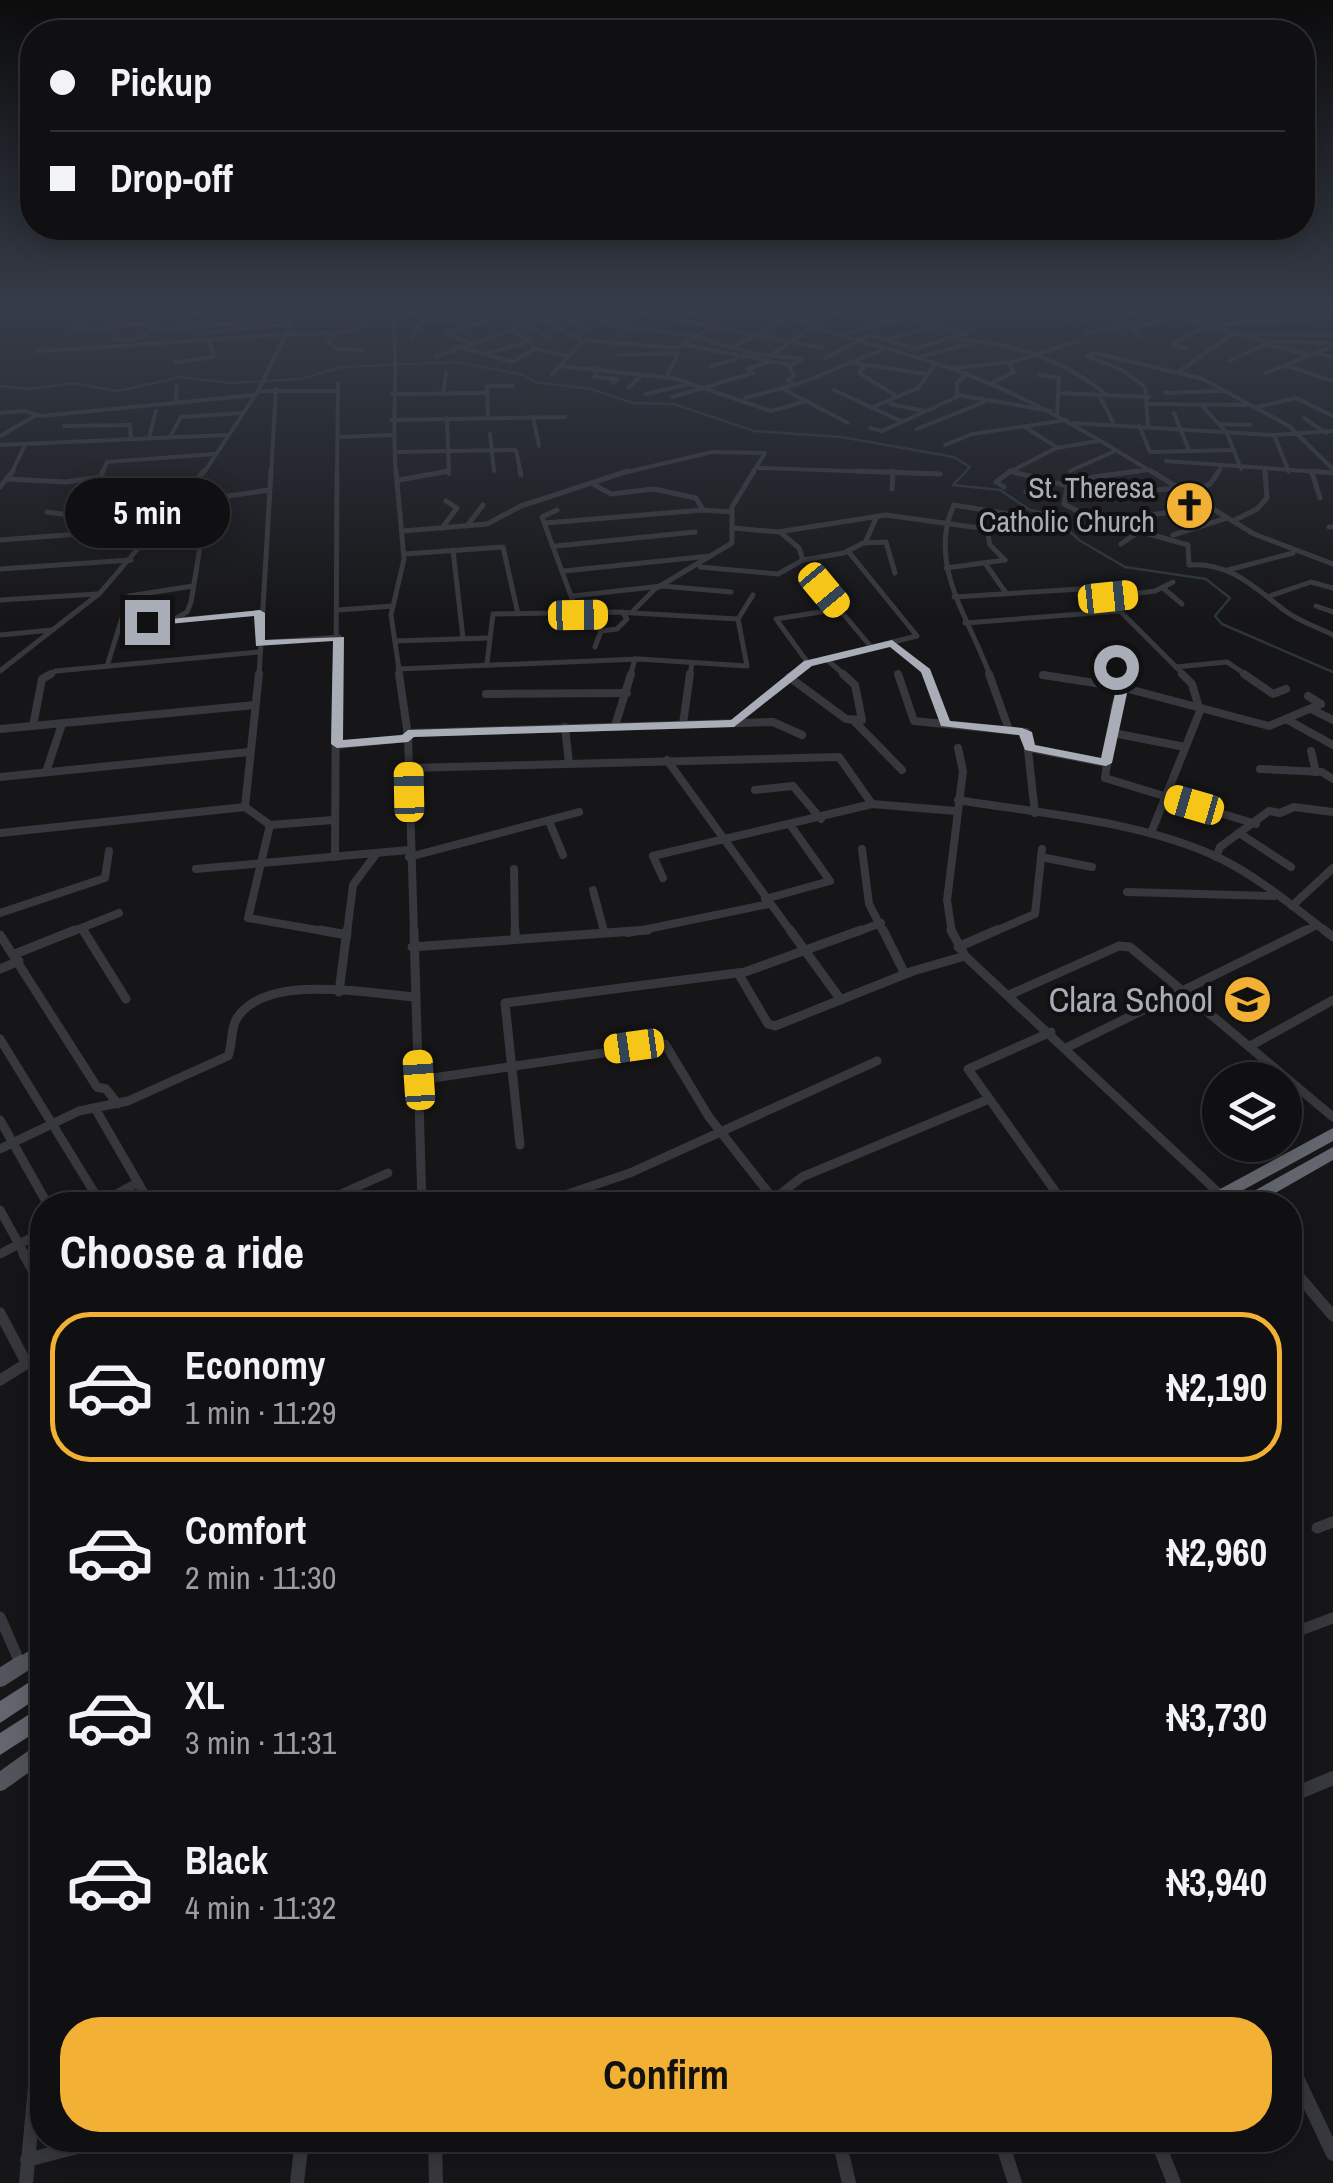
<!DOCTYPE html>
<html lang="en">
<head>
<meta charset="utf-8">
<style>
  :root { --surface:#101012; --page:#1e1e20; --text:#f1f3f6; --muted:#9c9d9f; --line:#303032; --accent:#f2b134 }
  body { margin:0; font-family:"Archivo Narrow",sans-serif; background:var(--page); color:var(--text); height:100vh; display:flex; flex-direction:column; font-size:38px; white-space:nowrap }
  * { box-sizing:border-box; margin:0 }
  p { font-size:32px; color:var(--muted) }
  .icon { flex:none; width:55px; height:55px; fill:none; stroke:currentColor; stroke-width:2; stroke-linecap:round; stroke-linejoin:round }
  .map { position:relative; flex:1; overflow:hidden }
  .sheet { position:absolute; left:30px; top:1192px; width:1272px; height:960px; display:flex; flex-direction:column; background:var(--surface); border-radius:40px; box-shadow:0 5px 25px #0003,0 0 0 2px var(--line) }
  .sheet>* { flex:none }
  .banner { position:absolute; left:20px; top:20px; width:1295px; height:220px; border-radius:40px; box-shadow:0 5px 25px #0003,0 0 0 2px var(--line); display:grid; align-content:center; height:220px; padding:0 30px; background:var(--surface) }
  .buttons { position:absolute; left:1202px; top:1062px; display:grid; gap:20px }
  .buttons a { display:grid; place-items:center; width:100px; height:100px; border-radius:50%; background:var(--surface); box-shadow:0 5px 25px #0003,0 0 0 2px var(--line); font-size:50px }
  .end { position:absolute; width:45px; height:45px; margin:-22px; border:12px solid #a8adb8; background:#111; box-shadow:0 0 0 5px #111 }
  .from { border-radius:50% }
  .bubble { position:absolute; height:70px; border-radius:35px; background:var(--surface); box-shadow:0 5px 25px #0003,0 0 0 2px var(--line); font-size:32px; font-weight:800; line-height:70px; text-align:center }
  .car { position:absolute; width:30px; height:60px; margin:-30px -15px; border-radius:12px; box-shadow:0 0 8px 2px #0007; background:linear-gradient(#f5c518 24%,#345 0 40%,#f5c518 0 76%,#345 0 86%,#f5c518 0) }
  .banner b { display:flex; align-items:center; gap:35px; height:95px; font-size:38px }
  .banner b+b { border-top:2px solid var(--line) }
  .banner i { width:25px; height:25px; background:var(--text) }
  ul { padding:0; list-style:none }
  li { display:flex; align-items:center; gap:30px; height:150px; margin:0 20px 15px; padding:0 10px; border:5px solid transparent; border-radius:40px }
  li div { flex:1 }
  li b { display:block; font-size:38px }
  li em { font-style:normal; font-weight:800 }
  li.selected { border-color:var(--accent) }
  li>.icon { width:90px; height:90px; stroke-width:1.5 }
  h2 { padding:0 30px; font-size:45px; line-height:120px }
  .button { display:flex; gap:20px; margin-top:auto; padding:20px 30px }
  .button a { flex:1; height:115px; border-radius:40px; background:var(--accent); color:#111; font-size:40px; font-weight:800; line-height:115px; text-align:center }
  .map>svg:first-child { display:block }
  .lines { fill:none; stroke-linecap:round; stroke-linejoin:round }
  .stream { stroke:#2c353c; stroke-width:2.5 }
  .minor-far5 { stroke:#37383d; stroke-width:4 }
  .minor-far4 { stroke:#37383d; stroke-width:5 }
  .minor-far3 { stroke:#37383d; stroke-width:8 }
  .minor-far2 { stroke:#37383d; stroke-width:9 }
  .minor-far1 { stroke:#37383d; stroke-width:11 }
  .minor { stroke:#37383d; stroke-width:14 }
  .major-far1 { stroke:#53555c; stroke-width:14 }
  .major { stroke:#53555c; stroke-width:18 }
  .highway { fill:#63666e; fill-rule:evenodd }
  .route { fill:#a8adb8 }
  .labels { text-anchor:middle; stroke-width:8; stroke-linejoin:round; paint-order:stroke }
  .far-poi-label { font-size:30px; fill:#a8adb8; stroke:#111113; text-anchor:end }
  .poi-label { font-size:35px; fill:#a8adb8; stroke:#111113; text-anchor:end }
</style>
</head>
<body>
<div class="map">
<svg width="1333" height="2183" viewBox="0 0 1333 2183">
  <rect width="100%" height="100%" fill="#161618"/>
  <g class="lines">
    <path class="stream" d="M0,386L30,389L73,383L118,391L181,377L232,383L300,379L343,367L456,362L524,375L535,382L591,389L633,403L674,404L754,431L841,437L954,457L970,467L953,485L1000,490L1030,510L1051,514L1079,540L1125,567L1206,579L1230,598L1215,616L1222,624L1333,672"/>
    <g class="minor-far5">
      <path d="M428,312L535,320"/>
      <path d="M584,312L608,325L697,336"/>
      <path d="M635,312L822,348"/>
      <path d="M671,312L723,318"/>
      <path d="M781,312C830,336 883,346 935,363C1015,389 1084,430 1155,474"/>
      <path d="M1061,312L1071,323"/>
      <path d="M1082,312L1086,321"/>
      <path d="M1135,312L1121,315L1139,337"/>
      <path d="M1156,312L1267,342L1333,343"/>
      <path d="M96,313L71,327C100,337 128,316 158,329"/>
      <path d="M371,314L393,318L416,312"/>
      <path d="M556,314L589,331"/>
      <path d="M184,315L208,312"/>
      <path d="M393,318C399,365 391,421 396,474"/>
      <path d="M203,319L278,312"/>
      <path d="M423,319L471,321"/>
      <path d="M541,319L581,340L678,348L734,312"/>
      <path d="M802,323L844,312"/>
      <path d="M1222,324L1333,318"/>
      <path d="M526,325L549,338"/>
      <path d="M209,332L289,324"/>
      <path d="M338,333L358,329L372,313"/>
      <path d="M1086,334C1115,322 1145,331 1173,315"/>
      <path d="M1251,334L1333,335"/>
      <path d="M842,335L907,317L966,334"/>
      <path d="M695,337L755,354L802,359L789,366L794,377L787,380L796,385"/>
      <path d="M411,338L424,318"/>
      <path d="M115,339L134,340L155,330L294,318"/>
      <path d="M890,339L937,325"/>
      <path d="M955,339C1012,342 1062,359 1107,395"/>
      <path d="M467,342L446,333L494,318"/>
      <path d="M685,345L791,365"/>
      <path d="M1269,345L1306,354"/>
      <path d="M457,346L512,362L535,349"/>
      <path d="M734,347L788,317"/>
      <path d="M533,348L569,356"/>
      <path d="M1188,349L1172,344L1208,325"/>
      <path d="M912,350L974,330"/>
      <path d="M37,351C138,347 237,334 338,333L327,341L337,349L364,350"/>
      <path d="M1317,352L1333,358"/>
      <path d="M486,354L530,341L512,330"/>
      <path d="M618,355L678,353L667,376"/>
      <path d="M771,355L812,328"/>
      <path d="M435,357L562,312"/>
      <path d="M920,357L972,343"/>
      <path d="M825,358L871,335L916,349"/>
      <path d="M1229,361L1269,343"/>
      <path d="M176,362L214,357L209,340"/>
      <path d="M854,363L926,374"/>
      <path d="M865,365L859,373L898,397"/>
      <path d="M1285,365L1333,381"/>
      <path d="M559,366L673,378L771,411L806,401"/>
      <path d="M711,366L737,359"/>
      <path d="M598,368L594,377L617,379L613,383"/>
      <path d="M954,368L1012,362L1079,341"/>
      <path d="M1180,371L1235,332"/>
      <path d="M1266,373L1333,346"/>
      <path d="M552,374L583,340"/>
      <path d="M1039,375L1059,378L1057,414"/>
      <path d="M992,383L1014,372L1008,362"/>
      <path d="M628,388L641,376"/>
      <path d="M781,388L848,423"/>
      <path d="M834,390L903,422"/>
      <path d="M258,391H338"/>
      <path d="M1059,393L1149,397"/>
      <path d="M1165,393L1222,391"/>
      <path d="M392,394L485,393"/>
      <path d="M443,394L446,373"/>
      <path d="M646,394L689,384"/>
      <path d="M958,395L1051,411"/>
      <path d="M1099,395L1113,422"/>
      <path d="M672,397L753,373L747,369L768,362"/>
      <path d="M745,398L801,383L884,349"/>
      <path d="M176,403L177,386"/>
      <path d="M890,404L925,411"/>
      <path d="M1147,404L1249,405"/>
      <path d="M1202,406L1227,433L1241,469"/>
      <path d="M1257,407L1296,398L1333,416"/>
      <path d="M871,408L918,388L936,363"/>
      <path d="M0,413L24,411L41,416L255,395"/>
      <path d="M1174,413L1189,450"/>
      <path d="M488,416L487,386H513"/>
      <path d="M533,417L539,446"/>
      <path d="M447,418L449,474"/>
      <path d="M1304,418L1326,433"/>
      <path d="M391,420L565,417"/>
      <path d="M1073,423L1274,435L1333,431"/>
      <path d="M1220,424L1250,425"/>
      <path d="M1139,425L1150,452L1234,450"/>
      <path d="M64,426L130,425L131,439"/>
      <path d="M1148,426L1145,387L1122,370L1087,356L1096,353L1203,379L1289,426L1333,469"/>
      <path d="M1025,427L1058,448"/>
      <path d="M870,428L882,431L957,397V383L967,373"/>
      <path d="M917,429L984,402"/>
      <path d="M490,434L494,471"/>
      <path d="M1274,435L1289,472"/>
      <path d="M0,436L35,416"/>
      <path d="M170,437L181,417L243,413"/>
      <path d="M339,437L392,435"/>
      <path d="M149,438L156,411"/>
      <path d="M0,445L226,435"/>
      <path d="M945,445L972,434L1067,420"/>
      <path d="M395,452L516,450L521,474"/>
      <path d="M1166,461L1333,473"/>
      <path d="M759,468L933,474"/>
      <path d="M1009,471L1020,474"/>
      <path d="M1070,471L1115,451"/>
      <path d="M11,474L24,447"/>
      <path d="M102,474L107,462L215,454"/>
      <path d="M203,474L258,391L297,312"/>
      <path d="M271,474L276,389"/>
      <path d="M337,474L338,383"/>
      <path d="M619,474L712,452L765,453L752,474"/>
      <path d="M1006,474L1056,448L1098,441"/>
      <path d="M1118,474L1148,470"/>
      <path d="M1217,474L1221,468"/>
    </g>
    <g class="minor-far4">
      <path d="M396,471L404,559L391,615L400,676"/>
      <path d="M520,471L521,475"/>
      <path d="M858,471L940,474"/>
      <path d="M1010,471L1102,495L1178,488"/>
      <path d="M1138,471L1093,477L1067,489L1064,504L1089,517L1188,545L1189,565C1229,562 1253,586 1284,610C1298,621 1317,627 1333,635"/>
      <path d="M1151,471L1254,534L1333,564"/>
      <path d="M1309,471L1333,473"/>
      <path d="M1312,473L1320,498"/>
      <path d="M8,479L66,482L101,477L103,471"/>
      <path d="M399,480L449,471"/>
      <path d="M591,483L611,494L654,489L696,498L703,510"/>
      <path d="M0,487L13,471"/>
      <path d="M1004,487L996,482L1011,471"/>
      <path d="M892,489L893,471"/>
      <path d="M1026,492L1047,482"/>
      <path d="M1188,494L1210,484L1219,471"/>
      <path d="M557,510L542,517L578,615"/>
      <path d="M47,512L91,518L85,533"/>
      <path d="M1119,519L1210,507"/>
      <path d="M1233,521L1257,509L1267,498L1265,471"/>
      <path d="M545,523L703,510L732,512"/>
      <path d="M467,526L483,505"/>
      <path d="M1329,527H1333"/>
      <path d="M442,528L457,508L446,501"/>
      <path d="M733,528L778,532L886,515L987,529L990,545L1005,560"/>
      <path d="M403,531L487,524L521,506L628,471"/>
      <path d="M780,532L799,548L803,560"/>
      <path d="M1173,535L1227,518"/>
      <path d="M0,540L157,528"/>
      <path d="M865,543L877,516"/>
      <path d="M1121,544L1144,528"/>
      <path d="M556,546L695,532"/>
      <path d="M453,550L463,638"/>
      <path d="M404,554L503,547L518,614"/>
      <path d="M985,563L1006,593"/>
      <path d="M700,567L778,574L803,560L844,553L863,543L886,542L895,573"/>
      <path d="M946,568L1005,560"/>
      <path d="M0,569L131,560"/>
      <path d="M1228,570L1293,553"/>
      <path d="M564,571L710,556"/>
      <path d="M1163,588L1182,604"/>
      <path d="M823,590L872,648"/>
      <path d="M573,596L662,586L731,592"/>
      <path d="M1270,596L1311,582L1333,588"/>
      <path d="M954,597L1097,588L1185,676"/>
      <path d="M1108,597L1155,591L1173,582"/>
      <path d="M0,600L97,594"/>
      <path d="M1316,606L1333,612"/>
      <path d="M338,610L393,606"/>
      <path d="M634,610L655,589L732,543V507L754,471"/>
      <path d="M738,619L753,595"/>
      <path d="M173,620L187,612L191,602L208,499L269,490"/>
      <path d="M965,623L1120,611"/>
      <path d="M120,625L259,613"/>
      <path d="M0,635L52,630"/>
      <path d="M395,641L488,638"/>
      <path d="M259,643L339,637"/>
      <path d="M892,643L928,676"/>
      <path d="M595,647L601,631L617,629L627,619L622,612"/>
      <path d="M826,659L846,676"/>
      <path d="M487,663L493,614L616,612L738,619"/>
      <path d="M808,663L776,619L839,609"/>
      <path d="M107,666L129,596L193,586"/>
      <path d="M1116,667L1120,676"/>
      <path d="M1176,667L1227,662L1248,676"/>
      <path d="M398,669L639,659L747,666L738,619"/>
      <path d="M0,671L100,593L204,471"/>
      <path d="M1043,675L1053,676"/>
      <path d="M46,676L56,671L259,652"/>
      <path d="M259,676L271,471"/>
      <path d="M336,676L337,471"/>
      <path d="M630,676L635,659"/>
      <path d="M690,676L692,663"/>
      <path d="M791,676L808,663L917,636L848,551"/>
      <path d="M990,676C971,621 926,564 954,505L1021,516"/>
    </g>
    <g class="minor-far3">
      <path d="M259,674L245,807L270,825L333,820"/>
      <path d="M399,674L408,736L414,933"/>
      <path d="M898,674L914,721L1026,732L1035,813"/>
      <path d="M927,674L945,724"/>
      <path d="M989,674L1009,730"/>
      <path d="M1119,674L1123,684L1115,707L1105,778L1256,824"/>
      <path d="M1244,674L1273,694L1286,689"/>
      <path d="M1043,675L1121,687L1269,726L1321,704L1308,696"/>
      <path d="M789,677L846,719L862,720L855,685L843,674"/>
      <path d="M486,694L627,693"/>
      <path d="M1311,709L1333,720"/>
      <path d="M1286,719L1333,745"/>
      <path d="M853,720L902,770"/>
      <path d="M734,723L794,674"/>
      <path d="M683,724L690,674"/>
      <path d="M33,726L42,679L51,674"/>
      <path d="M615,726L631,674"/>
      <path d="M565,727L569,763"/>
      <path d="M0,729L255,705"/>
      <path d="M408,733L773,722L802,735"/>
      <path d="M1113,733L1185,747"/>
      <path d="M337,745L408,738"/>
      <path d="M1029,748L1106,763"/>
      <path d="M1311,751L1316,772"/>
      <path d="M667,760L792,933"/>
      <path d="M409,768L839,757L872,804"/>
      <path d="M1260,769L1322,772L1333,779"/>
      <path d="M46,772L62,724"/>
      <path d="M0,777L249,752"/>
      <path d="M755,790L793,786L821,819"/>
      <path d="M958,800C1043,814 1133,820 1213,855C1255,874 1291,905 1328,933"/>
      <path d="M549,821L563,855"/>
      <path d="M270,825L248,918L334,933"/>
      <path d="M0,833L245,807"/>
      <path d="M1151,833L1200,711L1192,684L1182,674"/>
      <path d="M1239,833L1291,867"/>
      <path d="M862,849L869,904L884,933"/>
      <path d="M335,857L336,674"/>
      <path d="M409,857L579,812"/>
      <path d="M1041,857L1092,867"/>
      <path d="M1216,857L1220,847L1269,811L1280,813L1294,807L1333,812"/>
      <path d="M196,869L409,850"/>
      <path d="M514,869L515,933"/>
      <path d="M663,878L653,856L872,804L956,811"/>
      <path d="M593,890L604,931"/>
      <path d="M1127,892L1274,896"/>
      <path d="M765,899L830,881L791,826"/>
      <path d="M1292,906L1333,868"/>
      <path d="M0,913L105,878L109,851"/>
      <path d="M82,928L85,933"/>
      <path d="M69,933L119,913"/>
      <path d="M347,933L353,885L376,854"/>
      <path d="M628,933L769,904"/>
      <path d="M854,933L881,923"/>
      <path d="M952,933L947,900L963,771L958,748"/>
      <path d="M991,933L1035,914L1042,849"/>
      <path d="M1301,933L1317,925"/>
    </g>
    <g class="minor-far2">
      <path d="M83,930L126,999"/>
      <path d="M320,930L347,935"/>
      <path d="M414,930L422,1205"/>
      <path d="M515,930V938"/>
      <path d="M790,930L841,1000"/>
      <path d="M883,930L905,974"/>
      <path d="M951,930L965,956L1221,1195"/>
      <path d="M1324,930L1333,937"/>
      <path d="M0,935L97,1087L106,1089L118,1104"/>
      <path d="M412,947L648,930"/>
      <path d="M958,947L997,930"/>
      <path d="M15,954L75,930"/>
      <path d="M0,969L19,961"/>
      <path d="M738,973L768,1024L775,1026L913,971L965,956"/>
      <path d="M339,992L347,930"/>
      <path d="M1009,995L1119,946L1130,947L1333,1117"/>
      <path d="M1051,1032L968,1069L1065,1205"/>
      <path d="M0,1039L102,1205"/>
      <path d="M1252,1045L1333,1000"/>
      <path d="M1068,1047L1306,930"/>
      <path d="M419,1080L665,1044L709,1117L778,1205"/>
      <path d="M96,1110L151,1205"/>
      <path d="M0,1120L48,1205"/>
      <path d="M520,1145L505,1003L745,972L861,930"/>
      <path d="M0,1149L79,1111L128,1101L228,1056C233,1044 230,1029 237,1018C266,973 368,993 413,997"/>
      <path d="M96,1205L137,1183"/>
      <path d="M316,1205L388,1173"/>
      <path d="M535,1205L630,1173L877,1061"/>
      <path d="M766,1205L802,1177L989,1099"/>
      <path d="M0,1210L26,1257"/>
      <path d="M0,1254L42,1232"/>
    </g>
    <g class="minor-far1">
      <path d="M24,1254L42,1286"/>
      <path d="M1290,1266L1333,1316"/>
      <path d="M0,1313L27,1364"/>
      <path d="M0,1380L42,1354"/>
      <path d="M1317,1528L1333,1522"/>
      <path d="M0,1617L21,1665"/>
      <path d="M1290,1634L1333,1618"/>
    </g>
    <g class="minor">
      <path d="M1290,1796L1333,1778"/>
      <path d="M1290,2063L1333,2154"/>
      <path d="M435,2140L436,2183"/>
      <path d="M839,2140L849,2183"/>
      <path d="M1001,2140L1015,2183"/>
      <path d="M1157,2140L1174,2183"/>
      <path d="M27,2160L104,2140"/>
      <path d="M26,2183L42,2012"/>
      <path d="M297,2183L302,2140"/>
    </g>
    <path class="major-far1" d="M18,1666L42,1651"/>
    <g class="major">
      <path d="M0,1678L22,1664"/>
      <path d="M0,1782L42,1752"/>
    </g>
    <g class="highway">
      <path d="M1333,1128V1141L1216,1205H1196L1198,1201Z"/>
      <path d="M1333,1147V1160L1254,1205H1234L1236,1201Z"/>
      <path d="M42,1674V1695L0,1723V1701Z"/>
      <path d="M42,1706V1728L0,1755V1733Z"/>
    </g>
  </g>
  <linearGradient id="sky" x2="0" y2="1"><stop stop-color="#0c0c0d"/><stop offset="0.5" stop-color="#363c48"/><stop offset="1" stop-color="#363c48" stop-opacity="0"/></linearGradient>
  <rect width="1333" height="618" fill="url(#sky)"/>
  <path class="route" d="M260,610L265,613V640L344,637L343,740L402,735L408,730L731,720L804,661L892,640L930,669L950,721L1022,728L1032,732L1035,745L1101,758L1117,684L1112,665H1120L1129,684L1112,763L1106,766L1025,750L1019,735L941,726L921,672L890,647L812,666L734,727L414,737L408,742L337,748L331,744L333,641L256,646L254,616L147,626L141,622Z"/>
  <defs>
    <symbol id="church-disc" viewBox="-11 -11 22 22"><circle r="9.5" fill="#f2b134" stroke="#111113"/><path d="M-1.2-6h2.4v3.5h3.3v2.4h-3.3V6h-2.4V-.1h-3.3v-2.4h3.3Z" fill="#111"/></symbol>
    <symbol id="school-disc" viewBox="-11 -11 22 22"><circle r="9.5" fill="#f2b134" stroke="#111113"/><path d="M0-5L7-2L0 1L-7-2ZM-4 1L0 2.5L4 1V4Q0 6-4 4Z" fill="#111"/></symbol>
  </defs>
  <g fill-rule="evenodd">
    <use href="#church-disc" x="1162" y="478" width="55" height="55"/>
    <use href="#school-disc" x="1220" y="972" width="55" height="55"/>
  </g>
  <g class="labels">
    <g class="far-poi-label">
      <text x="1155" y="498">St. Theresa<tspan x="1155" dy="34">Catholic Church</tspan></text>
    </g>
    <g class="poi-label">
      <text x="1213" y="1012">Clara School</text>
    </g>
  </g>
</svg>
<div class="buttons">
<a><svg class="icon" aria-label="layers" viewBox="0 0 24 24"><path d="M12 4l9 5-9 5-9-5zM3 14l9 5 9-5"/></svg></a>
</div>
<i class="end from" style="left:1116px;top:667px"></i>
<i class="end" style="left:147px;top:622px"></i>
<div class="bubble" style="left:65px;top:478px;width:165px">5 min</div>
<i class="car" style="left:824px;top:590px;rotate:140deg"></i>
<i class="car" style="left:1108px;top:597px;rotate:84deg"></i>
<i class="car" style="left:578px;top:615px;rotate:89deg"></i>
<i class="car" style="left:409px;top:792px;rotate:359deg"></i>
<i class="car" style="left:1194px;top:805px;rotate:286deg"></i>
<i class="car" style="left:634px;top:1046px;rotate:262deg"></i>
<i class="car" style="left:419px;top:1080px;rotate:356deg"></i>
<div class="banner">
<b><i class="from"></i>Pickup</b>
<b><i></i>Drop-off</b>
</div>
<section class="sheet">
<h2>Choose a ride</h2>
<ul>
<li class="selected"><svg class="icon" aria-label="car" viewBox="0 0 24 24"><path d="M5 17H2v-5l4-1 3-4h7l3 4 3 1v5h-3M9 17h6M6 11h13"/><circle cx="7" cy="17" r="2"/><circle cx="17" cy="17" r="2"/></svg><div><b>Economy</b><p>1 min · 11:29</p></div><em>₦2,190</em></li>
<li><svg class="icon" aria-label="car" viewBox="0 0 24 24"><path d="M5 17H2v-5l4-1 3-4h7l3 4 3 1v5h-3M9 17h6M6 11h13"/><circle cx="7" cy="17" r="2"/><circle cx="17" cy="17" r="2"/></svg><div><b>Comfort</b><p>2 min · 11:30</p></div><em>₦2,960</em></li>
<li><svg class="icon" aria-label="car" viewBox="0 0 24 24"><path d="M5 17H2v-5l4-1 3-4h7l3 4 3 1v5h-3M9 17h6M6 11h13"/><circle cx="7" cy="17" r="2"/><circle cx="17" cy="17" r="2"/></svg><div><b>XL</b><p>3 min · 11:31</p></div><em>₦3,730</em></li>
<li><svg class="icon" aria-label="car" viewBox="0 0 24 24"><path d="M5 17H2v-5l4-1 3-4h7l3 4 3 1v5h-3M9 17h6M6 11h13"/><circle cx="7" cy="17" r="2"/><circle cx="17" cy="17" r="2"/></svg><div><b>Black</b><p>4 min · 11:32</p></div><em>₦3,940</em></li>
</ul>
<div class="button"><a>Confirm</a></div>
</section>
</div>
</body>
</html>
